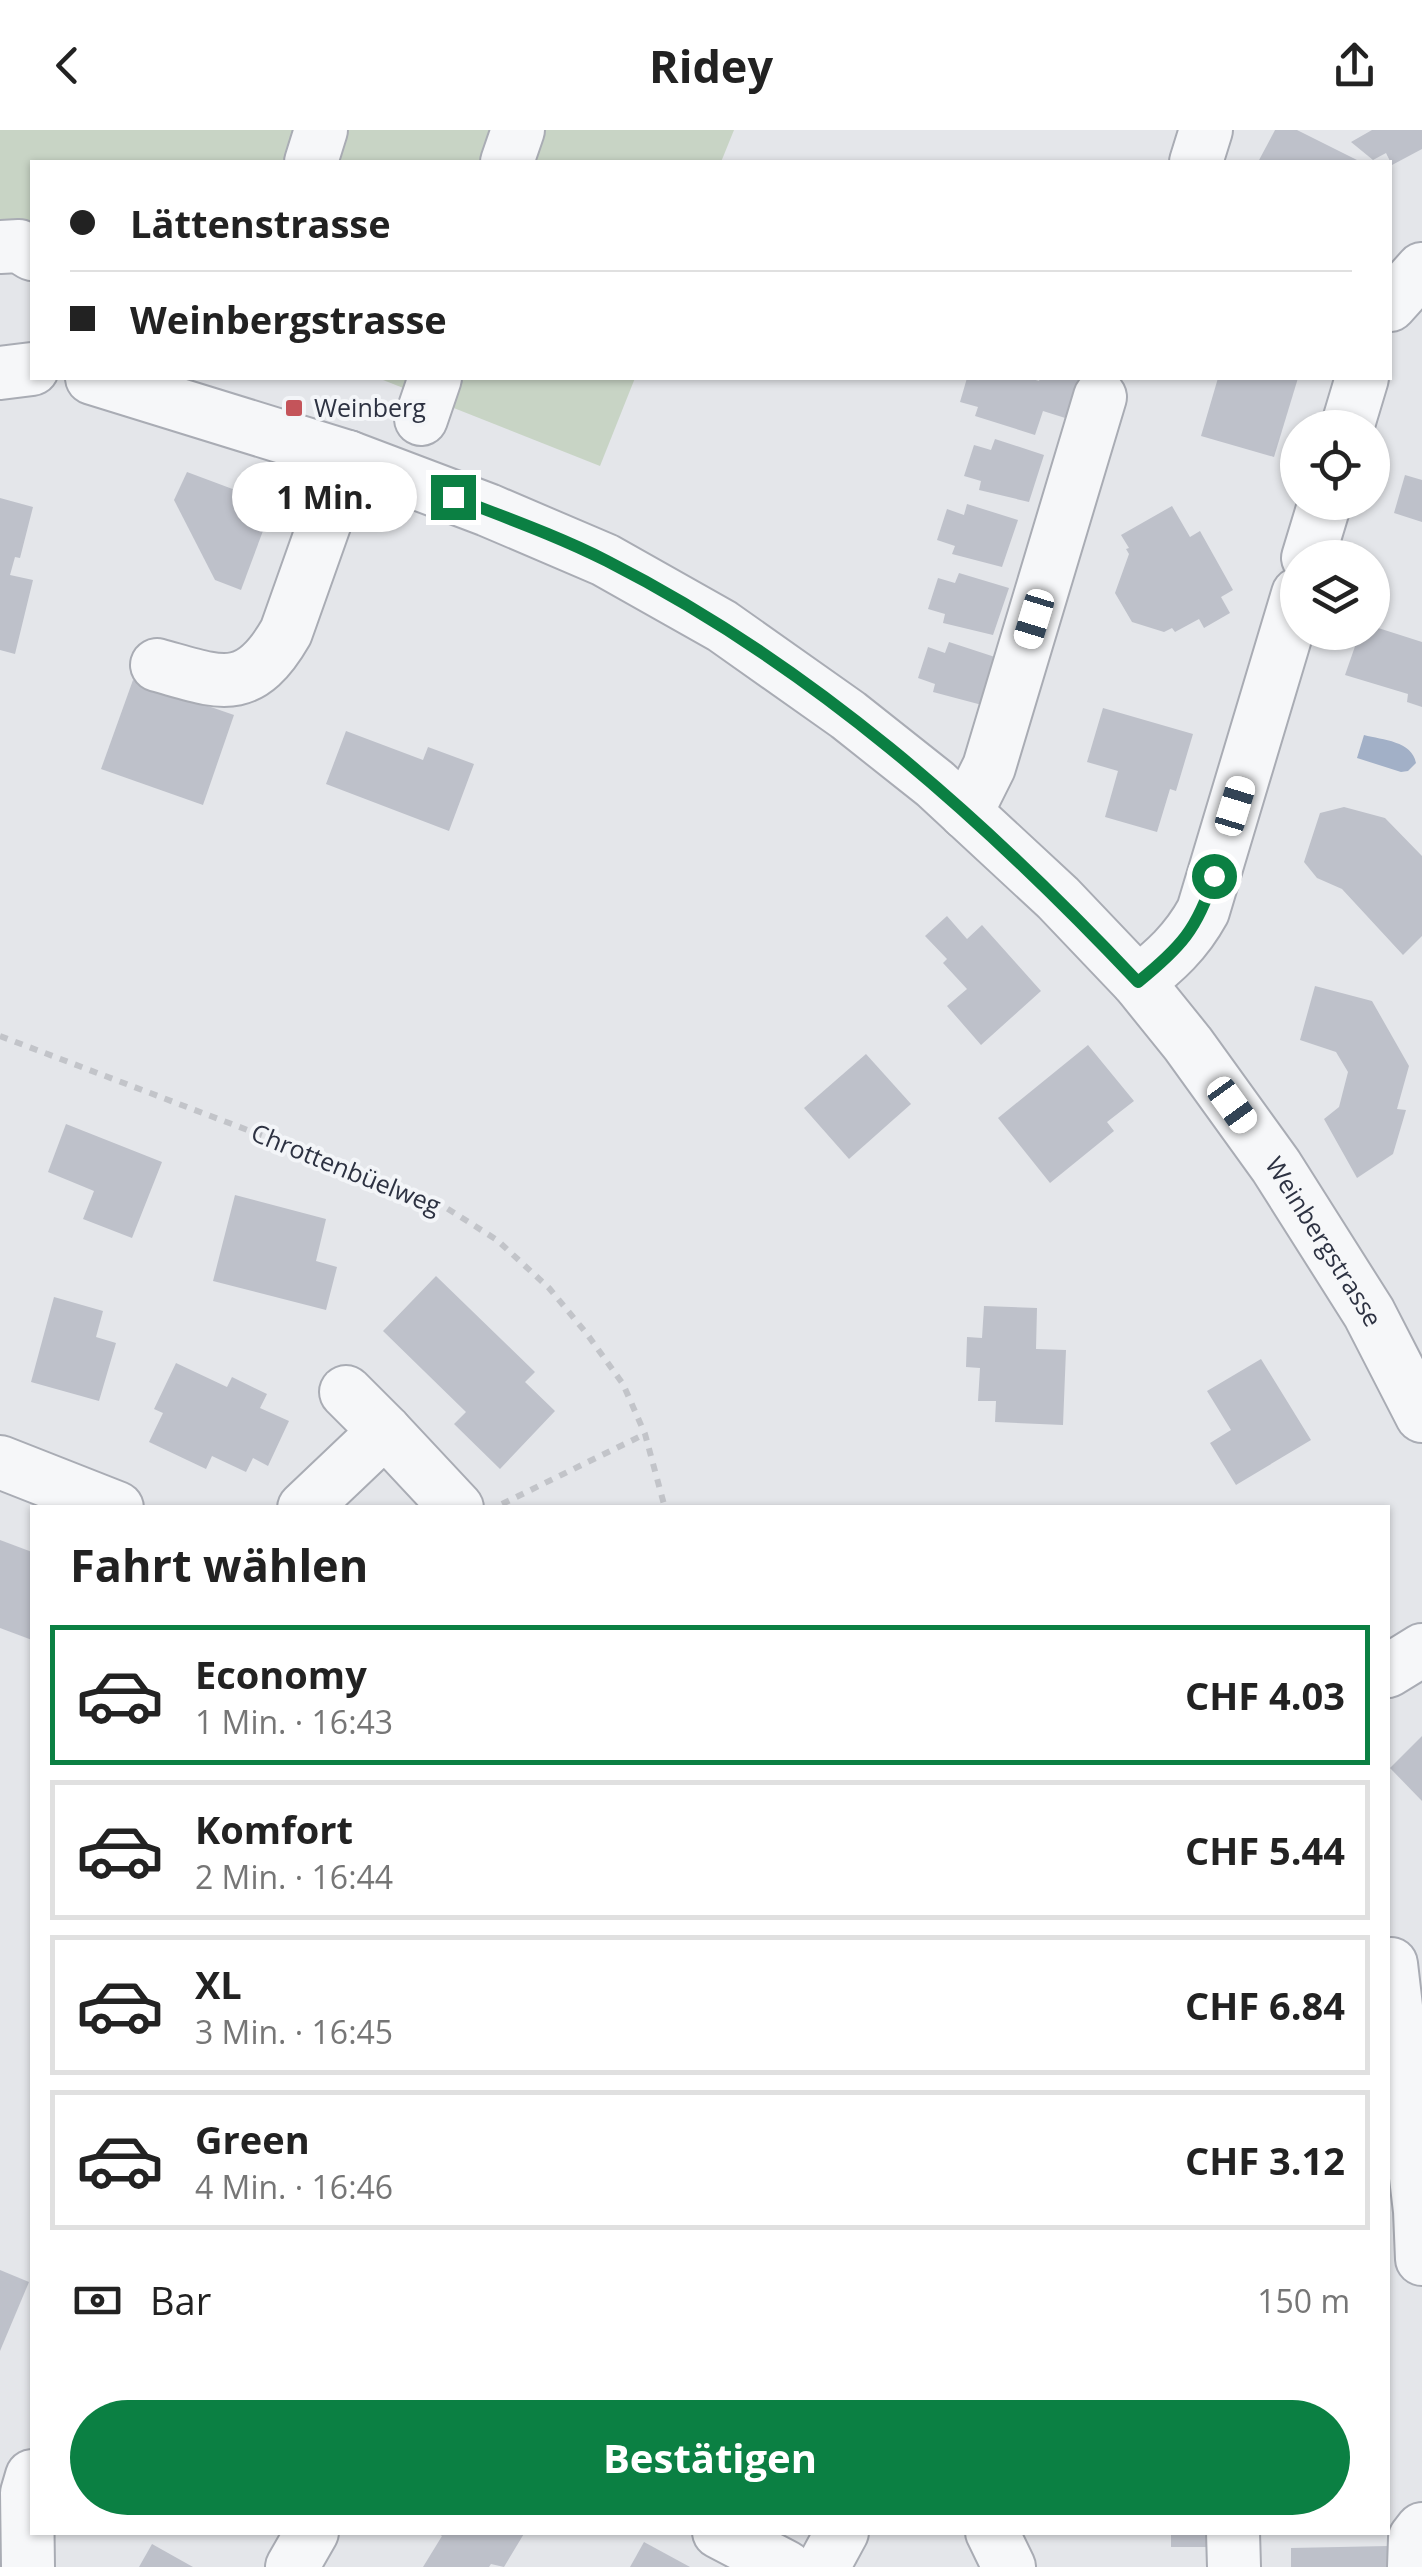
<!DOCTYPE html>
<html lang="de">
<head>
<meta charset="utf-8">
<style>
  :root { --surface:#fff; --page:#f2f2f2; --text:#222; --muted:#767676; --line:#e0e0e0; --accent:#0b8043 }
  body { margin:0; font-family:"Open Sans",sans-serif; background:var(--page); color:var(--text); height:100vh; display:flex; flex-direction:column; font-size:38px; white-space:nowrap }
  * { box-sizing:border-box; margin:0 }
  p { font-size:32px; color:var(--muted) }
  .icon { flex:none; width:55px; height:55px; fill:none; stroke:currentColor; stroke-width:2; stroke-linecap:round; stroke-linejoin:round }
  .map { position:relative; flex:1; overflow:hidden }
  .details { position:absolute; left:30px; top:1375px; width:1360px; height:1030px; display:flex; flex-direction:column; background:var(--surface); border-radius:0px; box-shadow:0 2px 8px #0004 }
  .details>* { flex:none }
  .top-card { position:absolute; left:30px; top:30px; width:1362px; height:220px; border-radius:0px; box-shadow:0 2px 8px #0004; display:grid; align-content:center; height:220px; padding:0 40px; background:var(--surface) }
  .controls { position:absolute; left:1280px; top:280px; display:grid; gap:20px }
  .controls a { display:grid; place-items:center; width:110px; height:110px; border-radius:50%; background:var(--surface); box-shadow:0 2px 8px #0004; font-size:50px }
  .end { position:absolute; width:45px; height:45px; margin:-22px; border:12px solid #0b8043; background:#fff; box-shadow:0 0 0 5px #fff }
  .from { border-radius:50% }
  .bubble { position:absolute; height:70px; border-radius:35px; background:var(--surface); box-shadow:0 2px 8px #0004; font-size:32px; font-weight:700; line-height:70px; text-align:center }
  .car { position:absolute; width:30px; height:60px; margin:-30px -15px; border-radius:12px; box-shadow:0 0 8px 2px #0007; background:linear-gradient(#fff 24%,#345 0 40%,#fff 0 76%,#345 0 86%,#fff 0) }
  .top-card b { display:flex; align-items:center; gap:35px; height:95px; font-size:38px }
  .top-card b+b { border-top:2px solid var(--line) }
  .top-card i { width:25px; height:25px; background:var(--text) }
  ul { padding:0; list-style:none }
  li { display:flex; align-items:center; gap:30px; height:140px; margin:0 20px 15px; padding:0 20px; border:5px solid var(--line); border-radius:0px }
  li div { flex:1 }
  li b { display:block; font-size:38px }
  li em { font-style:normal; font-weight:700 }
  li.current { border-color:var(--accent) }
  li>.icon { width:90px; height:90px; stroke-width:1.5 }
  h2 { padding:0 40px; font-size:45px; line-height:120px }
  .pay { display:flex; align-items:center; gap:25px; height:110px; padding:0 40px; font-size:38px }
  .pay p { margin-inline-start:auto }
  .primary-button { display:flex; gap:20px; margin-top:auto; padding:20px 40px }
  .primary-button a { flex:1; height:115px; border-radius:60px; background:var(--accent); color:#fff; font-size:40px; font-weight:700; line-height:115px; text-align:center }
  header { display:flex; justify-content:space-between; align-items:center; height:130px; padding:0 40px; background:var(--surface); font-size:45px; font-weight:700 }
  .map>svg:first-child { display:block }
  .green { fill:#c8d4c5 }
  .water { fill:#a2b0c7 }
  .building { fill:#bec1ca }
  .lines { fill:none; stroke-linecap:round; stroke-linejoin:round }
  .minor-casing { stroke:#a9acb4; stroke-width:56 }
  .path { stroke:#c2c4c9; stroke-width:6; stroke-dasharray:8 8; stroke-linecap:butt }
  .minor { stroke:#f6f7f9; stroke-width:52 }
  .route { stroke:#0b8043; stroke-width:12 }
  .poi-dot { fill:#c4545a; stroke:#f3f5f8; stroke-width:4 }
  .labels { text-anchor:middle; stroke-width:8; stroke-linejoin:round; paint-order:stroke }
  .poi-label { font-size:25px; fill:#2d3242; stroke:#f3f5f8; text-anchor:start }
  .street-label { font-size:25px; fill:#2d3242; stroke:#f3f5f8 }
</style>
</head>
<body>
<header><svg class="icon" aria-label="back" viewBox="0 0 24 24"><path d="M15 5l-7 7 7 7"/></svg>Ridey<svg class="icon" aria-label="share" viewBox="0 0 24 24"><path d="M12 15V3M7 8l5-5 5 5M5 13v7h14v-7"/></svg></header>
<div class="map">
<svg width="1422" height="2437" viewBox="0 0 1422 2437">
  <rect width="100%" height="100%" fill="#e4e6ea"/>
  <g class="green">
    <path d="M0,0H734L721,32H32V95L18,89H0Z"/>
    <path d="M378,248H635L600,336Z"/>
  </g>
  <path class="water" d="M1364,605C1383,610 1412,611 1416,633L1408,641L1401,642L1357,628Z"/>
  <g class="building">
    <path d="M1275,0H1297L1361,32H1258Z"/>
    <path d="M1372,0H1422V19L1392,35L1386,23L1373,30L1351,12Z"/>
    <path d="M967,248H1029L1039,251L1040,248H1085L1078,292L1043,281L1035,305L975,286L978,277L960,272Z"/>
    <path d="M1218,248H1298L1274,327L1201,306Z"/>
    <path d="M995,309L1044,325L1029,372L979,360L981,351L964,346L974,315L991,320Z"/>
    <path d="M187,342L273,374L241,460L215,450L174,370Z"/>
    <path d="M1405,345L1422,350V392L1394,383Z"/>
    <path d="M0,368L33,377L20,428L15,427L10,445L33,450L15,524L0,520Z"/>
    <path d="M967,374L1018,390L1002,437L952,424L955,416L937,410L947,379L964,385Z"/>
    <path d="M1172,376L1190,407L1200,401L1233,460L1221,467L1230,483L1204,498L1199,489L1175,502L1172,498L1164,502L1132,492L1115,463L1129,424L1126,419L1129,418L1121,405Z"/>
    <path d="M959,443L1009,458L993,505L943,493L945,484L928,479L938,448L955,453Z"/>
    <path d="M1372,496L1422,512V577L1407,572L1408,564L1345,545L1360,502H1372Z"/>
    <path d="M949,512L998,528L982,575L933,562L935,554L918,548L928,517L945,523Z"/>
    <path d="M133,550L234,585L203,675L101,639Z"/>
    <path d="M1103,578L1193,604L1176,661L1170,659L1157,702L1105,687L1118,641L1087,632Z"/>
    <path d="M346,601L423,630L428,617L474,634L449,701L326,654Z"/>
    <path d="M1344,677L1385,688L1422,726V806L1403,825L1342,759L1317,748L1304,732L1320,683Z"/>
    <path d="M947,786L967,809L982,795L1041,861L981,915L947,876L967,859L943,833L947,829L925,806Z"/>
    <path d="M1315,856L1372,871L1409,936L1397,979L1406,980L1393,1024L1357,1048L1324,989L1339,977L1348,942L1336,922L1300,910Z"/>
    <path d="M1088,915L1134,971L1107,992L1114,1001L1050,1053L998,988Z"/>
    <path d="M866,924L911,974L849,1029L804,978Z"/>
    <path d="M66,994L162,1032L132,1108L83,1089L94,1061L48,1042Z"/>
    <path d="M235,1065L326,1089L316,1131L337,1137L326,1180L213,1151Z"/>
    <path d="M436,1146L535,1242L525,1252L555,1281L500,1339L454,1294L466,1282L383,1201Z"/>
    <path d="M54,1167L103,1181L96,1207L116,1213L99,1271L31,1252Z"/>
    <path d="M984,1176L1037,1178L1036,1219L1066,1220L1063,1295L995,1292L996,1271H978L980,1238L966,1237L967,1207L982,1208Z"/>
    <path d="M1261,1229L1311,1310L1236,1355L1210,1313L1231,1300L1207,1261Z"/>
    <path d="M176,1233L227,1257L232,1247L267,1264L260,1278L289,1291L268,1336L253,1328L246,1342L212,1326L206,1339L149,1312L163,1283L154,1279Z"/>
    <path d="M0,1410L32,1422V1510L0,1498Z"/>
    <path d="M1422,1606V1671L1390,1638Z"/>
    <path d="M0,2140L29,2152L0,2221Z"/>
    <path d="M436,2402H525L504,2437L491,2434L489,2437H423L442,2406Z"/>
    <rect x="1171" y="2402" width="54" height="15"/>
    <path d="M644,2412L690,2437H630Z"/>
    <path d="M152,2414L193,2437H139Z"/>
    <path d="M1388,2416V2437H1291V2418Z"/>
  </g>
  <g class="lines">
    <defs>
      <g id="minor">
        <path d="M311,32L321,0"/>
        <path d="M507,32L518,0"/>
        <path d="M1196,32L1206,0"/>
        <path d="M0,117L19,116L32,124"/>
        <path d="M1390,175L1422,139"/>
        <path d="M0,243L32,239"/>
        <path id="s1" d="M92,248L348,327L488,380L605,430L722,496L848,585L935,654L1058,768L1138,852L1188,914L1276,1036L1369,1183L1422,1286"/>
        <path d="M421,289L435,248"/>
        <path d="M1347,298L1362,248"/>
        <path d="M1308,428L1325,372"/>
        <path d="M157,535C219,552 248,568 286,502L348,327"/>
        <path d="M966,683L989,637L1100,267"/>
        <path d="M1138,852C1165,831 1186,812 1203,781L1298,464"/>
        <path d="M346,1262L385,1301"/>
        <path d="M0,1332L117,1378"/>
        <path d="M304,1378L385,1301L457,1378"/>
        <path d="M1388,1541L1422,1520"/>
        <path d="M1391,1834L1420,2081L1422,2129"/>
        <path d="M719,2402L786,2437"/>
        <path d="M992,2402L1009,2437"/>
        <path d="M1233,2402L1234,2437"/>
        <path d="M28,2437L27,2363L32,2346"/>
        <path d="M292,2437L312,2402"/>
        <path d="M823,2437L842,2402"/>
        <path d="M1414,2437L1415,2408L1422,2399"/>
      </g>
    </defs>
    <use href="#minor" class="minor-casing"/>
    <g class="path">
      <path d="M0,906L437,1072L497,1110L549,1158L587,1204L623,1254L645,1304L665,1378"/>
      <path d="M502,1374L645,1304"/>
    </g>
    <use href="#minor" class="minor"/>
  </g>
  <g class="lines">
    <path class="route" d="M453,367C504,387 558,406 607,431C810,534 982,687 1138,852C1180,818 1198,799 1214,746"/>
  </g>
  <rect class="poi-dot" x="284" y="268" width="20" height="20" rx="5"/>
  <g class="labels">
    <g class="poi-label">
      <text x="314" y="287">Weinberg</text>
    </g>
    <g class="street-label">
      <text transform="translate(346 1039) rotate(22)" y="9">Chrottenbüelweg</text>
      <text dy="9" stroke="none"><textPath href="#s1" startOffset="1548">Weinbergstrasse</textPath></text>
    </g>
  </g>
</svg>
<div class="controls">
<a><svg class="icon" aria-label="locate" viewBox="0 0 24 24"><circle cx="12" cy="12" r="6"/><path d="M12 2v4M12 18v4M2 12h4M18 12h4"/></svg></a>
<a><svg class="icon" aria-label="layers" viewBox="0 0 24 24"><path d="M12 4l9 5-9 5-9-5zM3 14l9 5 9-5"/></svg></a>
</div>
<i class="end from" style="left:1214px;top:746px"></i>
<i class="end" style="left:453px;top:367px"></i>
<div class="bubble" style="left:232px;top:332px;width:185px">1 Min.</div>
<i class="car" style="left:1034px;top:489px;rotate:197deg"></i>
<i class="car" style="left:1235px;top:676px;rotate:17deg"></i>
<i class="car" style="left:1232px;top:975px;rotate:144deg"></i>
<div class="top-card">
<b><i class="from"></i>Lättenstrasse</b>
<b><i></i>Weinbergstrasse</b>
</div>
<section class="details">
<h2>Fahrt wählen</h2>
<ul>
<li class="current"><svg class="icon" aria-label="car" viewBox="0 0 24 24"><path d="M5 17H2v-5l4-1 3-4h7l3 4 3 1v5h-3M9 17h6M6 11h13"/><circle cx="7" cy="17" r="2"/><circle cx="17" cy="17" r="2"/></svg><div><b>Economy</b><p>1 Min. · 16:43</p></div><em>CHF 4.03</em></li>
<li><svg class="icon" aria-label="car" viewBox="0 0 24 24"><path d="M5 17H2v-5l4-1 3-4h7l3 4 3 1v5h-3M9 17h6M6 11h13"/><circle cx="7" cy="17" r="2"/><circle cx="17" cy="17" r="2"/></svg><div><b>Komfort</b><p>2 Min. · 16:44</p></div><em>CHF 5.44</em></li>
<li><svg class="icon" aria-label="car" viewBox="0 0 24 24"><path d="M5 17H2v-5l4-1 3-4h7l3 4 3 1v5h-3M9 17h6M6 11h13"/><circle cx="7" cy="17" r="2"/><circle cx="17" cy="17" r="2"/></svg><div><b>XL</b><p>3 Min. · 16:45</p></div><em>CHF 6.84</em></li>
<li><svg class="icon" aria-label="car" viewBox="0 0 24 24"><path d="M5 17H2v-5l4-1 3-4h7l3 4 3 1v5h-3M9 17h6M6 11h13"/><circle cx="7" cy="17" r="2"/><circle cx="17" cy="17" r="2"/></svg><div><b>Green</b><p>4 Min. · 16:46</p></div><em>CHF 3.12</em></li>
</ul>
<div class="pay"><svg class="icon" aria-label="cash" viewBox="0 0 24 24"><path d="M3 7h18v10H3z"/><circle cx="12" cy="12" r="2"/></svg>Bar<p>150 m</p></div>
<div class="primary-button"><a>Bestätigen</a></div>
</section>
</div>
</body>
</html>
